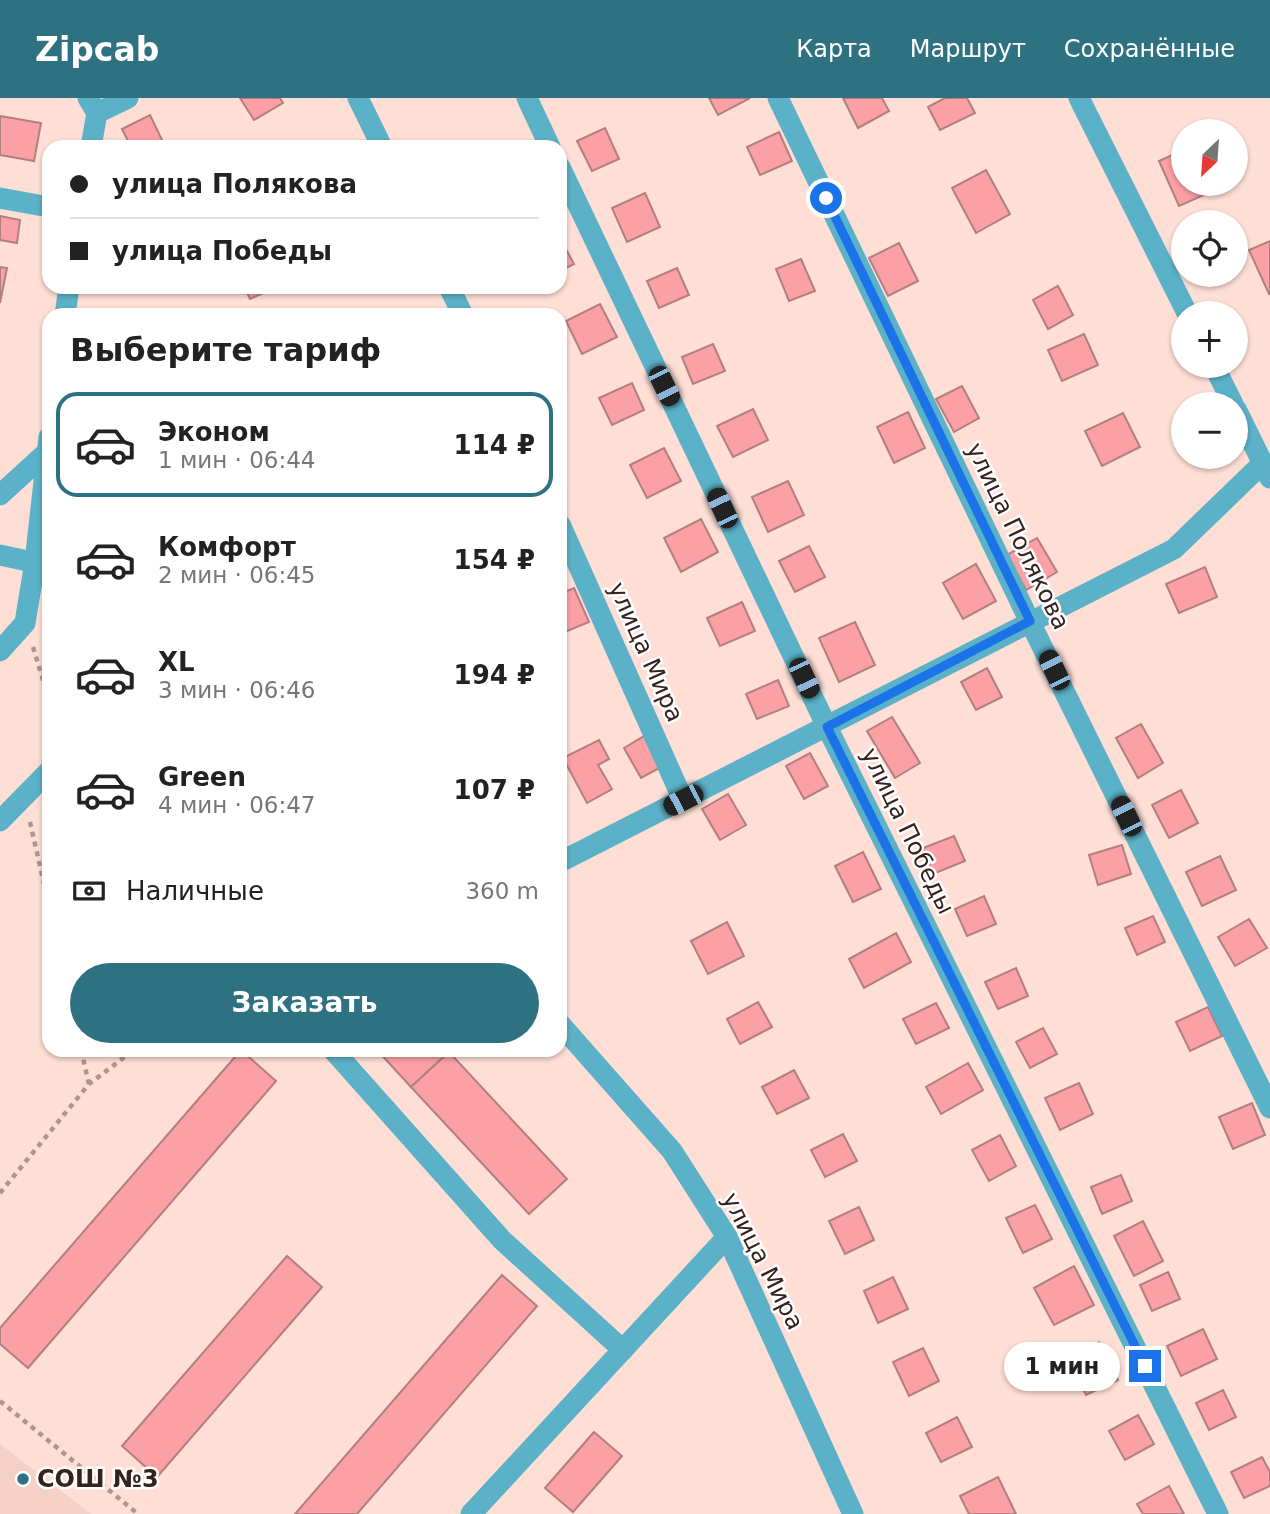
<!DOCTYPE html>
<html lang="ru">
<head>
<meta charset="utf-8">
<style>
  :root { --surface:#fff; --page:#f2f2f2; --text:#222; --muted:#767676; --line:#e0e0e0; --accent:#2e7282 }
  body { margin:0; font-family:"DejaVu Sans",sans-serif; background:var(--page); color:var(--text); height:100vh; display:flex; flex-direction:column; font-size:26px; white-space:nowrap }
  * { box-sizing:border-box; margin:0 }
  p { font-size:23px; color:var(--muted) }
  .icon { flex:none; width:38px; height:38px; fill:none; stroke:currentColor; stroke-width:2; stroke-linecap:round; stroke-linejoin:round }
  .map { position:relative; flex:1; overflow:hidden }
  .drawer { position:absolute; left:42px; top:210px; width:525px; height:749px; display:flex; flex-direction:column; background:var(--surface); border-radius:21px; box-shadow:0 2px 5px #0004 }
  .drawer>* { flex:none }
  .hud { position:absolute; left:42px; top:42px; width:525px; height:154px; border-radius:21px; box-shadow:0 2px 5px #0004; display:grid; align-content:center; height:154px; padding:0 28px; background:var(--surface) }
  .needle { width:46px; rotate:205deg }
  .buttons { position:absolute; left:1171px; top:21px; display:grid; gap:14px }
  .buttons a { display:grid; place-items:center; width:77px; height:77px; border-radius:50%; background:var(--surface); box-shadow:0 2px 5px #0004; font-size:35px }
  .end { position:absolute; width:32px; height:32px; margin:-16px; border:9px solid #1a73e8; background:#fff; box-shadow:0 0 0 4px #fff }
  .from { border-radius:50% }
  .bubble { position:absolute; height:49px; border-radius:24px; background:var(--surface); box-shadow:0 2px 5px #0004; font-size:23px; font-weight:600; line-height:49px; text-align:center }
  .car { position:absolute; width:21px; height:42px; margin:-21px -10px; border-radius:9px; box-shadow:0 0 5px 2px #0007; background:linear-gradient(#222 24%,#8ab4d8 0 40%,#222 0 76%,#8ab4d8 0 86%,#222 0) }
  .hud b { display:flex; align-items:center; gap:24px; height:66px; font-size:26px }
  .hud b+b { border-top:2px solid var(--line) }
  .hud i { width:18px; height:18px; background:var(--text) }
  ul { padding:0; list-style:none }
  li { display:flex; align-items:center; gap:21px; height:105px; margin:0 14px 10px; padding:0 14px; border:4px solid transparent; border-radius:21px }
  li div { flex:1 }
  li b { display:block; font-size:26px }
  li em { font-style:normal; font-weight:600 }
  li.on { border-color:var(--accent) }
  li>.icon { width:63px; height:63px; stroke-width:1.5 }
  h2 { padding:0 28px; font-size:32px; line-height:84px }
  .pay { display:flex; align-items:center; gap:18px; height:77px; padding:0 28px; font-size:26px }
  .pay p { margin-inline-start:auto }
  .primary-button { display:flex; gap:14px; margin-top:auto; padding:14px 28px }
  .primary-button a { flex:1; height:80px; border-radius:42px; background:var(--accent); color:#fff; font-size:28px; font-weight:600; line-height:80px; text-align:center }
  header { display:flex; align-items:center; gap:42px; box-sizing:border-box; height:98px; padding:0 35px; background:var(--accent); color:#fff }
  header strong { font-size:33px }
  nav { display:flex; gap:38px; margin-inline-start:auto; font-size:24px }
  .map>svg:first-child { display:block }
  .built { fill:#f5d0c6 }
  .building { fill:#fba0a5; stroke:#b27f81; stroke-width:2 }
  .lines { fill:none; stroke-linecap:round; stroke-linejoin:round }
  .path { stroke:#b0958d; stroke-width:4.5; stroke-dasharray:5 5; stroke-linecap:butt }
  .minor { stroke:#5bb1c7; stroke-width:21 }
  .route { stroke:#1a73e8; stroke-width:9 }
  .poi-dot { fill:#2e7282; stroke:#fff; stroke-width:2.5 }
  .labels { text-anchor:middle; stroke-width:5; stroke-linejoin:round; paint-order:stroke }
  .street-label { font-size:24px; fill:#35221c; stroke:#fff }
  .poi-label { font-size:24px; font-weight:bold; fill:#35221c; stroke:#fff; text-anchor:start }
</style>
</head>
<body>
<header>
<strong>Zipcab</strong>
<nav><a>Карта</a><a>Маршрут</a><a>Сохранённые</a></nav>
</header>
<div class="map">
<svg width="1270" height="1416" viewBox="0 0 1270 1416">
  <rect width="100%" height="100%" fill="#feded5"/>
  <path class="built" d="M0,1346L91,1416H0Z"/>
  <g class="building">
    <path d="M240,0H280L283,5L254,22Z"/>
    <path d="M709,0H750L718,17Z"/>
    <path d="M843,0H882L889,13L858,30Z"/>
    <path d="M945,0H967L975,15L940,32L928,9Z"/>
    <path d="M150,17L164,46L159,49H131L122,31Z"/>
    <path d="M0,18L41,25L34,63L0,57Z"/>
    <path d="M605,30L619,61L592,73L577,43Z"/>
    <path d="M779,34L792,63L760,77L747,49Z"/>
    <path d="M1183,52V86H1210L1213,93L1179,108L1159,63Z"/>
    <path d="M986,72L1010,116L976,135L952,90Z"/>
    <path d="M645,95L660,129L627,144L612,110Z"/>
    <path d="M0,118L20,122L17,145L0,142Z"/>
    <path d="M560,140L574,166L560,173Z"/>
    <path d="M1270,143V196H1269L1249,152Z"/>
    <path d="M899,145L918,183L888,198L869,160Z"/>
    <path d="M801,161L815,193L789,203L776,171Z"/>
    <path d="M0,169L7,170L0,205Z"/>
    <path d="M677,170L689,197L659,210L647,183Z"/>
    <path d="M1058,188L1073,217L1048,231L1033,202Z"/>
    <path d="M244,189H277L250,201Z"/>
    <path d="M600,206L617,239L582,256L566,223Z"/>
    <path d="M1084,236L1098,267L1062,283L1048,252Z"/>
    <path d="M713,246L725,273L693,286L682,259Z"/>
    <path d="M632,285L644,312L612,327L599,300Z"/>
    <path d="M962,288L979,320L954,334L936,301Z"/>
    <path d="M753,311L768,342L733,359L717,328Z"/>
    <path d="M908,314L925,350L894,365L877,329Z"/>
    <path d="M1123,315L1140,349L1102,368L1085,333Z"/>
    <path d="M664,350L681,383L647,400L630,367Z"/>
    <path d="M788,383L804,417L768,434L752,399Z"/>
    <path d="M701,421L718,454L681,474L664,440Z"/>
    <path d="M1037,440L1057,474L1026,492L1007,457Z"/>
    <path d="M809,448L825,479L795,494L779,463Z"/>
    <path d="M976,466L996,503L963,521L943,485Z"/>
    <path d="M1205,469L1217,499L1179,515L1166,486Z"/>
    <path d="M574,490L589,524L560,536V496Z"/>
    <path d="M742,504L755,533L720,548L707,520Z"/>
    <path d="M855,524L875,567L839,584L819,540Z"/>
    <path d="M987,570L1002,599L976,612L961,584Z"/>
    <path d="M778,582L789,608L757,621L746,596Z"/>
    <path d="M892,619L920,665L895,680L867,633Z"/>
    <path d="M1141,626L1163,665L1138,680L1116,640Z"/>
    <path d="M646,637L663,668L641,680L624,650Z"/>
    <path d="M599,642L609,661L598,667L612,691L587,705L563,660Z"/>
    <path d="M810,655L828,688L804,701L786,668Z"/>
    <path d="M1181,692L1198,725L1169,740L1152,707Z"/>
    <path d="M728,696L746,727L720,742L702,711Z"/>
    <path d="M954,738L965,763L933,776L923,750Z"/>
    <path d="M1122,747L1131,776L1098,787L1089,757Z"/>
    <path d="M863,754L881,791L853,804L835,768Z"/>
    <path d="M1220,758L1236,792L1202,808L1186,774Z"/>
    <path d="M984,798L996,826L967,838L955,811Z"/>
    <path d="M1153,818L1165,844L1137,857L1125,830Z"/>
    <path d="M1249,821L1267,850L1235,868L1218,839Z"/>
    <path d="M727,824L744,858L708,876L691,843Z"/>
    <path d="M896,835L911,864L864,890L849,861Z"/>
    <path d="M1016,870L1028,898L998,911L985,884Z"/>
    <path d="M758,904L772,929L740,946L727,921Z"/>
    <path d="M936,905L949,930L916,946L903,921Z"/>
    <path d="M1208,909L1222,938L1190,953L1176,924Z"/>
    <path d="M1043,930L1057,956L1030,970L1016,944Z"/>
    <path d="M241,952L276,983L28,1270L0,1246V1230Z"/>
    <path d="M377,952H448L449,954L411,989Z"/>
    <path d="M449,954L567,1081L529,1116L411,989Z"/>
    <path d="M968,965L983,992L941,1016L926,989Z"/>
    <path d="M794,972L809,1000L777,1016L762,989Z"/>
    <path d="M1079,985L1093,1016L1060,1032L1045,1000Z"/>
    <path d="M1252,1005L1265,1037L1233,1051L1219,1019Z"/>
    <path d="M843,1036L857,1063L825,1079L811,1052Z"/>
    <path d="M1000,1037L1016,1068L989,1083L972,1052Z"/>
    <path d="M1121,1077L1132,1103L1102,1116L1091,1089Z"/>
    <path d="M1035,1107L1052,1141L1023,1155L1006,1120Z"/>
    <path d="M859,1109L874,1142L845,1156L829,1123Z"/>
    <path d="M1143,1123L1163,1163L1134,1178L1114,1138Z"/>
    <path d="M287,1158L322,1189L157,1379L122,1348Z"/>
    <path d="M1074,1168L1094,1207L1054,1227L1034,1190Z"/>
    <path d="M1168,1174L1180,1201L1152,1213L1140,1187Z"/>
    <path d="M502,1177L537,1208L357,1416H295Z"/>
    <path d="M893,1179L908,1211L878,1225L864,1193Z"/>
    <path d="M1203,1231L1217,1261L1181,1278L1167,1248Z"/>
    <path d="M1099,1244L1118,1282L1086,1297L1068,1259Z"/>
    <path d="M923,1250L939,1283L909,1298L893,1264Z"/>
    <path d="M1223,1292L1236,1319L1209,1332L1196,1305Z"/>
    <path d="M1138,1317L1154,1346L1125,1362L1109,1333Z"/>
    <path d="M957,1319L972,1349L941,1364L926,1335Z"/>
    <path d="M594,1334L622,1358L573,1414L545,1390Z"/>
    <path d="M1262,1359L1270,1374V1388L1244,1400L1231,1374Z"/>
    <path d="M998,1379L1016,1416H969L960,1398Z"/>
    <path d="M1169,1388L1184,1416H1143L1137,1406Z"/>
  </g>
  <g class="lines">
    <g class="path">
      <path d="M33,549L49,602"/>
      <path d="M30,724L49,808"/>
      <path d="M81,952L89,986"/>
      <path d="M0,1095L89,986L134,952"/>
      <path d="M0,1303L138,1416"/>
    </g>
    <g class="minor">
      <path d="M88,0L97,15L91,49"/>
      <path d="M358,0L382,49"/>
      <path d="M527,0L550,49"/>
      <path d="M778,0L1030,524L1270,1010"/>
      <path d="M1079,0L1187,215"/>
      <path d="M97,15L128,0"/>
      <path d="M560,69L827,629L1218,1416"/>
      <path d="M0,100L49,109"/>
      <path d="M449,189L463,217"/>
      <path d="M65,217L69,189"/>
      <path d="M1214,268L1233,306"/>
      <path d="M1236,311L1270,380"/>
      <path d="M0,397L47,354"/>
      <path d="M560,426L683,702"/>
      <path d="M0,457L46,467"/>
      <path d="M0,553L25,525L35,464L49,339"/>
      <path d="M0,723L49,673"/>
      <path d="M560,764L1174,451L1263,365"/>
      <path d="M560,926L672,1053L727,1139L853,1416"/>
      <path d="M333,952L502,1142L623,1252"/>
      <path d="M471,1416L727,1139"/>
    </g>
  </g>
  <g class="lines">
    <path class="route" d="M826,100L1030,523L827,629L1145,1268"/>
  </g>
  <circle class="poi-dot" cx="23" cy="1381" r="7"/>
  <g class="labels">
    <g class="street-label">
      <text transform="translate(1018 438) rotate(64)" y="8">улица Полякова</text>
      <text transform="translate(646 554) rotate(66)" y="8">улица Мира</text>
      <text transform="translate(908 733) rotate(64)" y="8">улица Победы</text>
      <text transform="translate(763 1163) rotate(63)" y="8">улица Мира</text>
    </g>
    <g class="poi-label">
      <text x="37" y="1389">СОШ №3</text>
    </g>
  </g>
</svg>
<div class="buttons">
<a><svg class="needle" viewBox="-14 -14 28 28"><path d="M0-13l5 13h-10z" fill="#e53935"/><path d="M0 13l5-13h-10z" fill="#767676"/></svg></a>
<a><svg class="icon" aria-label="locate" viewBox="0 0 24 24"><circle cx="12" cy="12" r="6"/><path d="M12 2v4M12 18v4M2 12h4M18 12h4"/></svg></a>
<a>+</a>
<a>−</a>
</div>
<i class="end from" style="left:826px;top:100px"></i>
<i class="end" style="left:1145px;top:1268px"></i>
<div class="bubble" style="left:1004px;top:1244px;width:116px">1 мин</div>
<i class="car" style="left:664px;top:288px;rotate:154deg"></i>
<i class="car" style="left:722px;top:410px;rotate:335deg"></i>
<i class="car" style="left:1054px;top:572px;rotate:334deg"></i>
<i class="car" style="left:804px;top:580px;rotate:155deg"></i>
<i class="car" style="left:683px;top:702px;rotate:243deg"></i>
<i class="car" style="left:1126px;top:718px;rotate:334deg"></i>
<div class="hud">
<b><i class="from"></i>улица Полякова</b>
<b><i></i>улица Победы</b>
</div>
<section class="drawer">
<h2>Выберите тариф</h2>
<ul>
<li class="on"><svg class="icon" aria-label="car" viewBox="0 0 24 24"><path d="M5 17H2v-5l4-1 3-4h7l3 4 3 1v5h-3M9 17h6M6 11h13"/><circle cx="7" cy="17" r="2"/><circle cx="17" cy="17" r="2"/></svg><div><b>Эконом</b><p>1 мин · 06:44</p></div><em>114 ₽</em></li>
<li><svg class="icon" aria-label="car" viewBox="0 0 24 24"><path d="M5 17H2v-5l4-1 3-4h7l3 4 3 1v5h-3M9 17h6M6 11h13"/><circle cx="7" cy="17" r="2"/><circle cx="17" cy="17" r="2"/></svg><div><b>Комфорт</b><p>2 мин · 06:45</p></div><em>154 ₽</em></li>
<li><svg class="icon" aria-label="car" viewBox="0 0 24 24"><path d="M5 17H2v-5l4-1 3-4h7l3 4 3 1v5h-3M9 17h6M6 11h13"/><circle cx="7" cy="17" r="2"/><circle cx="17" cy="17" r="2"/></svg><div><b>XL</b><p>3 мин · 06:46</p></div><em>194 ₽</em></li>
<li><svg class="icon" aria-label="car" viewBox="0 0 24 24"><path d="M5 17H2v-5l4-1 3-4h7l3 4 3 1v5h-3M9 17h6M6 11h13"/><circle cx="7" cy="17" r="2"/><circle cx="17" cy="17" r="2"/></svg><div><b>Green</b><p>4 мин · 06:47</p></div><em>107 ₽</em></li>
</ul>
<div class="pay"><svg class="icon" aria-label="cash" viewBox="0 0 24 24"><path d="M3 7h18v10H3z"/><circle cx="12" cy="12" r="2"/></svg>Наличные<p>360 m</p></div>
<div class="primary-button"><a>Заказать</a></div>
</section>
</div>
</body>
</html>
